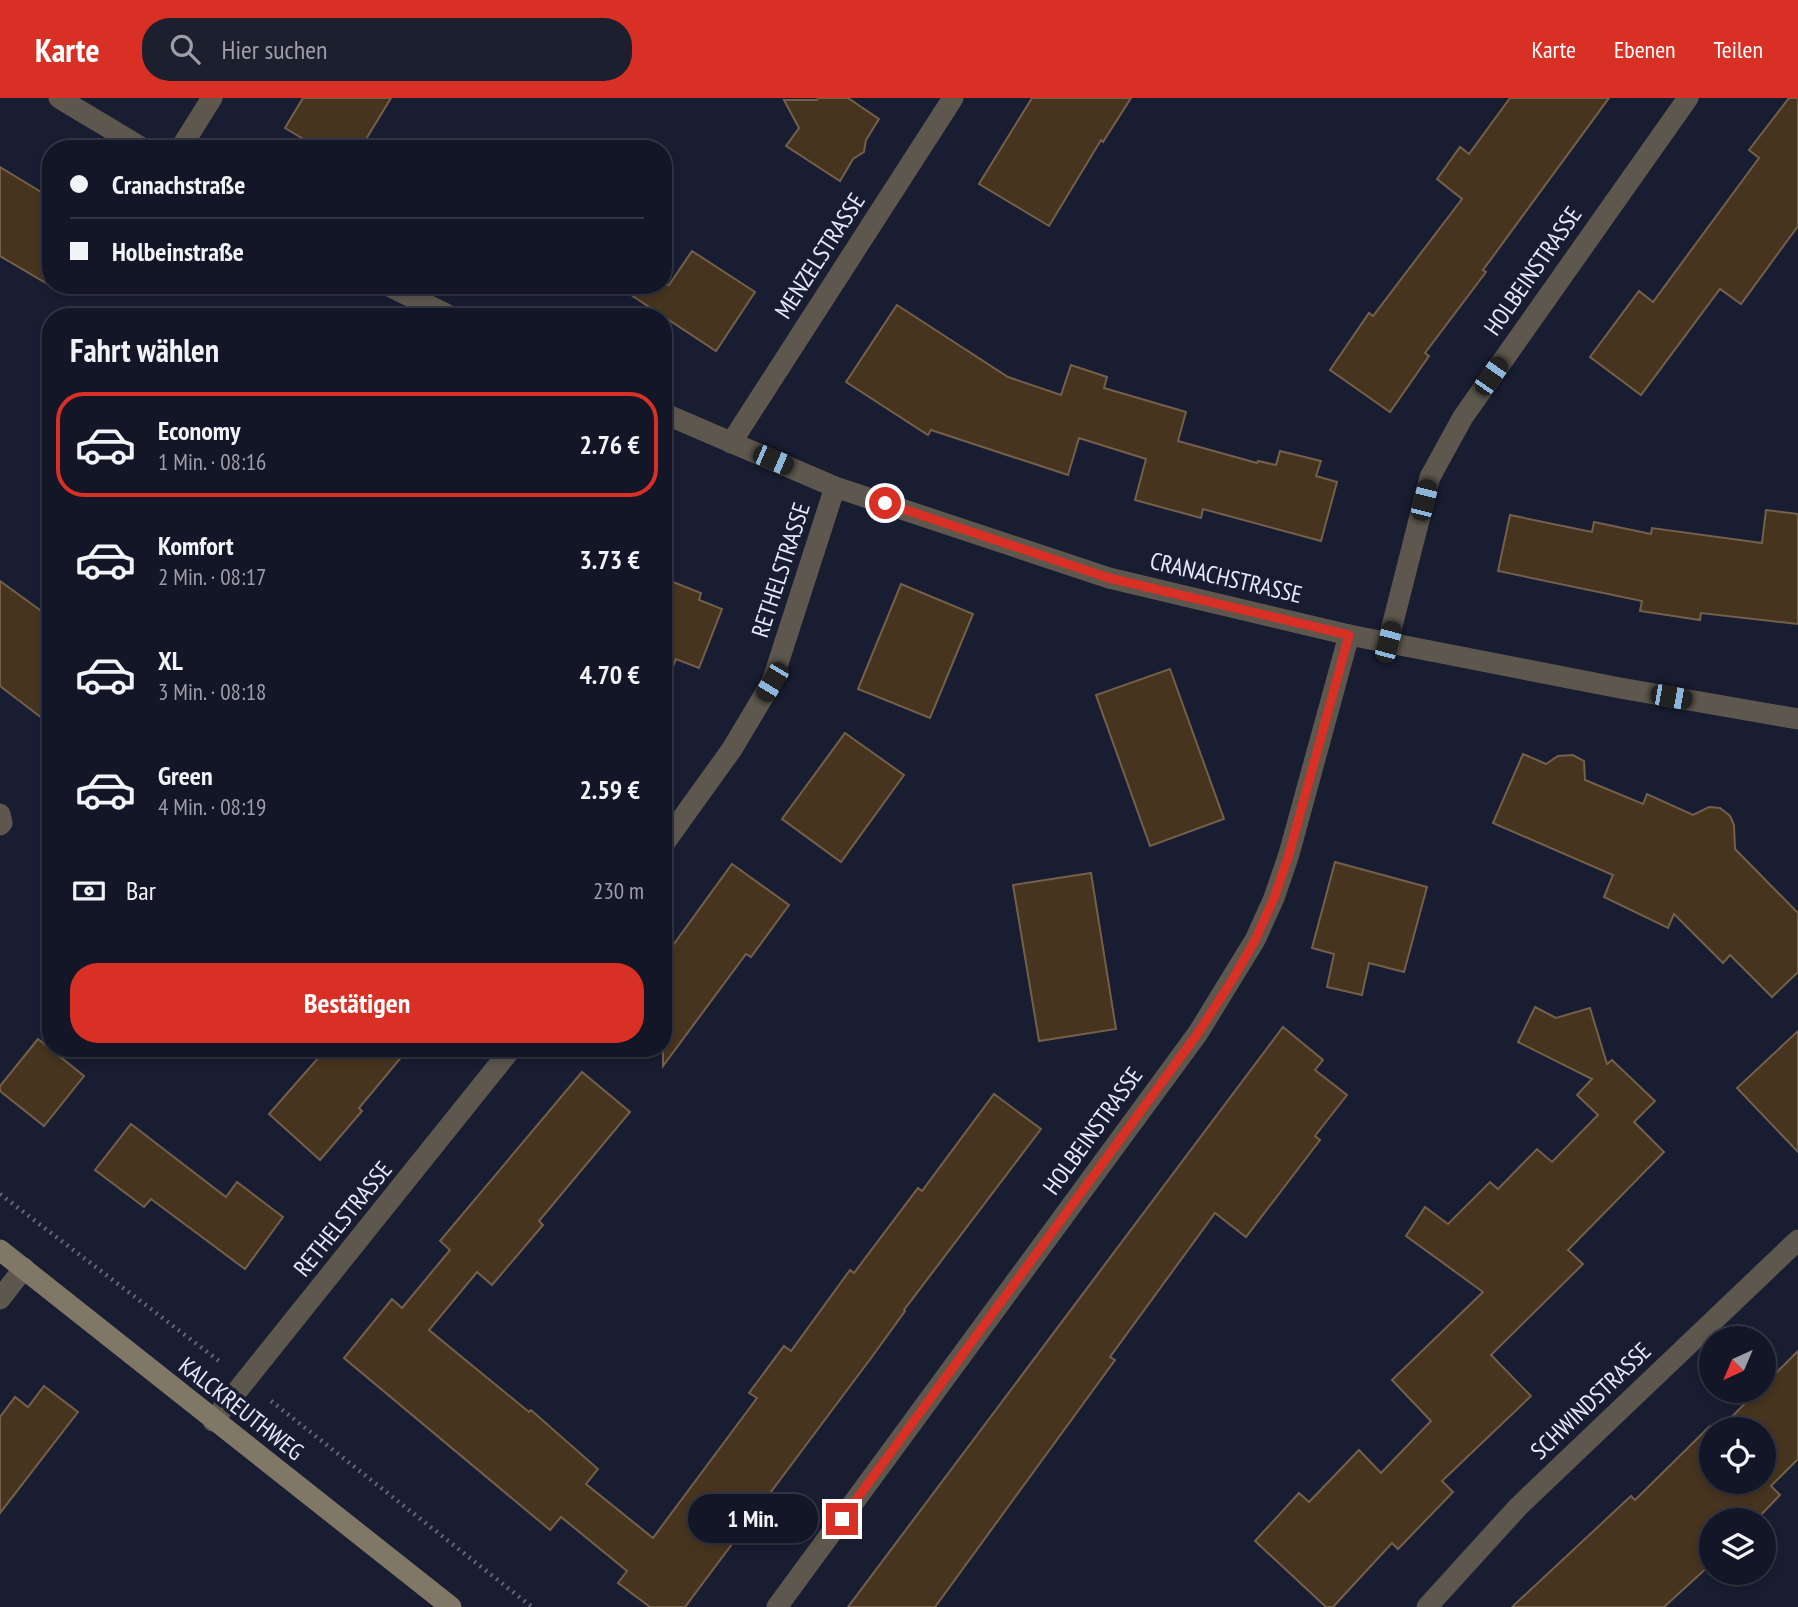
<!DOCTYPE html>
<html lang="de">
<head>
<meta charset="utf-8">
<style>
  :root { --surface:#121626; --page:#1b1f2e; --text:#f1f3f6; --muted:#9c9fa7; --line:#313543; --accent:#d93025 }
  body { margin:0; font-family:"PT Sans Narrow",sans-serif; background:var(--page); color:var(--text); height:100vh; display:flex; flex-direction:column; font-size:26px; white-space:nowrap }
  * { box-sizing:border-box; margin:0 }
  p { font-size:23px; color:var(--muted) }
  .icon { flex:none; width:38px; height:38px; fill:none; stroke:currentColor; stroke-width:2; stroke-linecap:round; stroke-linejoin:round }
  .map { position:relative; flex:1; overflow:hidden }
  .details { position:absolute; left:42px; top:210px; width:630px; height:749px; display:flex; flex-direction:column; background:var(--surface); border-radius:28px; box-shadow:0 4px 10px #0003,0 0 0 2px var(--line) }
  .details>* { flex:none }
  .guide { position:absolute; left:42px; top:42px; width:630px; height:154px; border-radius:28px; box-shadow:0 4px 10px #0003,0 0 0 2px var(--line); display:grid; align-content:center; height:154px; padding:0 28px; background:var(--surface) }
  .needle { width:46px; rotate:224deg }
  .buttons { position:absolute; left:1699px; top:1228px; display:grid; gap:14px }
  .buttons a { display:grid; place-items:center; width:77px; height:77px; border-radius:50%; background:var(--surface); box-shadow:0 4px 10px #0003,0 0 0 2px var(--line); font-size:35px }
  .end { position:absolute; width:32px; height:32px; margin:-16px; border:9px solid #d93025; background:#fff; box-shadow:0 0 0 4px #fff }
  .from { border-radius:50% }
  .bubble { position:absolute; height:49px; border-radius:24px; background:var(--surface); box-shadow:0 4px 10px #0003,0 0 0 2px var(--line); font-size:23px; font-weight:700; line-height:49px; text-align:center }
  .car { position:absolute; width:21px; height:42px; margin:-21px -10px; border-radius:9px; box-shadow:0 0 5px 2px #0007; background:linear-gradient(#222 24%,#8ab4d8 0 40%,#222 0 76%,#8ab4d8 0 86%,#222 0) }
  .guide b { display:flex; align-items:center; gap:24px; height:66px; font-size:26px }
  .guide b+b { border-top:2px solid var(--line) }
  .guide i { width:18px; height:18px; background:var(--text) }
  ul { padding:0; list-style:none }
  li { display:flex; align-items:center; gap:21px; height:105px; margin:0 14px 10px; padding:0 14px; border:4px solid transparent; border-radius:28px }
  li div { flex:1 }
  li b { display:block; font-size:26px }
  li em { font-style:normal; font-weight:700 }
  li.current { border-color:var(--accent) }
  li>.icon { width:63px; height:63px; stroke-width:1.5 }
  h2 { padding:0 28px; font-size:32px; line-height:84px }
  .pay { display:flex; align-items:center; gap:18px; height:77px; padding:0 28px; font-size:26px }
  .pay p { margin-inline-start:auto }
  .cta { display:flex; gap:14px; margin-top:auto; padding:14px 28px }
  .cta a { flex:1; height:80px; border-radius:28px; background:var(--accent); color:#fff; font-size:28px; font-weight:700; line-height:80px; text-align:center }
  header { display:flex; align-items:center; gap:42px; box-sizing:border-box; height:98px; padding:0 35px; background:var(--accent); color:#fff }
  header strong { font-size:33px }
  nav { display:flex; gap:38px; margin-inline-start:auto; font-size:24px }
  .search { width:490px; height:63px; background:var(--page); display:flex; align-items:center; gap:18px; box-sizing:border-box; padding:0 24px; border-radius:28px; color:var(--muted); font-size:26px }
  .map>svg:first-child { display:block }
  .building { fill:#46341f; stroke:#74604a; stroke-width:2 }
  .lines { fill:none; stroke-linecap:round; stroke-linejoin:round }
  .path { stroke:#616679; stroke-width:4.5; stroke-dasharray:2 5; stroke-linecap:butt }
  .street { stroke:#5d574d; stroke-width:21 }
  .secondary { stroke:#817766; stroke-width:21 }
  .route { stroke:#d93025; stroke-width:9 }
  .labels { text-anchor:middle; stroke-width:7; stroke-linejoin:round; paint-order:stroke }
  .street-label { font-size:24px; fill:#e5eaf9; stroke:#181d32 }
</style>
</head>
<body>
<header>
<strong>Karte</strong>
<div class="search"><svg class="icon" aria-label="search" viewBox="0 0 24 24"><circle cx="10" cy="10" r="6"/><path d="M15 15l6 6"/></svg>Hier suchen</div>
<nav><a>Karte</a><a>Ebenen</a><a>Teilen</a></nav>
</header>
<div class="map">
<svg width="1798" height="1509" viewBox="0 0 1798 1509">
  <rect width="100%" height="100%" fill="#181d32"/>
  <g class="building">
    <path d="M303,0H391L360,51H320L285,30Z"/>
    <path d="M818,0H848L879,21L866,42L864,54L853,61L840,83L786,48L799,30L784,2H817Z"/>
    <path d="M1032,0H1131L1103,44L1101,42L1049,128L979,86Z"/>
    <path d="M1510,0H1609L1483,172L1486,174L1425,255L1429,258L1390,314L1330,272L1369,215L1373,218L1462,101L1437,81L1460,49L1469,56Z"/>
    <path d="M1789,0H1798V128L1741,206L1720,191L1641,297L1590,259L1639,193L1653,204L1759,60L1749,52Z"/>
    <path d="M0,69L51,100V188L0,158Z"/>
    <path d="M692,153L755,194L716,253L616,187H669Z"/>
    <path d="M897,207L1008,279L1061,297L1071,267L1107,279L1104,290L1186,314L1178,343L1257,365L1258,363L1276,367L1280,353L1321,363L1316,378L1337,384L1321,443L1203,411L1201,420L1135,402L1146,361L1079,340L1068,377L931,332L928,337L846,284Z"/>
    <path d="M1766,412L1798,416V526L1701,515L1700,522L1640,513L1642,503L1498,473L1510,417L1592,434L1594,424L1651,436L1652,430L1762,445Z"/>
    <path d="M663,480L701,495L699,502L722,511L699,570L676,561L666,586L663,585Z"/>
    <path d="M0,483L51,520V627L0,588Z"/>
    <path d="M901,486L973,516L930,620L858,591Z"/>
    <path d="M1170,571L1224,721L1150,748L1096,597Z"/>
    <path d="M845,635L904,677L841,764L782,721Z"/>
    <path d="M1523,656L1546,666L1558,658L1573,657L1584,663L1585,682L1643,706L1647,696L1693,717L1709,709L1720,710L1730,718L1734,727L1735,751L1798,815V874L1772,899L1730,857L1723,865L1674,816L1668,830L1604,799L1613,777L1493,725Z"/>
    <path d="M1335,764L1427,789L1404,874L1369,865L1362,897L1327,889L1334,856L1312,850Z"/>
    <path d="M732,766L789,807L751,859L746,856L663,968V861Z"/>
    <path d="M1091,775L1116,931L1039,943L1013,787Z"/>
    <path d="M1535,909L1556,920L1590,910L1607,966L1612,962L1655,1003L1634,1024L1664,1054L1568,1152L1583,1166L1491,1257L1531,1298L1442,1383L1453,1394L1398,1451L1392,1445L1333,1509H1326L1255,1443L1299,1395L1309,1404L1359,1352L1381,1375L1431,1323L1392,1282L1483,1194L1406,1138L1425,1109L1448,1126L1490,1084L1498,1091L1537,1051L1552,1064L1598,1017L1577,997L1592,981L1518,944Z"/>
    <path d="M1283,929L1323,962L1315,972L1347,997L1315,1038L1320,1042L1246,1139L1215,1115L1110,1259L1115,1262L935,1509H848Z"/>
    <path d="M1798,933V1054L1737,990Z"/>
    <path d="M38,941L84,978L44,1028L0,993V988Z"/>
    <path d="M327,950H409L359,1010L362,1013L320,1062L269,1016Z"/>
    <path d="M582,974L630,1014L539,1123L543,1127L492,1187L477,1174L429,1232L529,1314L531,1312L598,1371L586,1386L653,1440L757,1300L749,1295L784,1248L791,1253L850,1172L854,1175L918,1090L922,1093L994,996L1041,1031L904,1212L905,1213L874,1256L685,1509H650L618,1485L627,1473L561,1419L550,1432L344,1260L392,1201L402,1210L450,1152L440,1143Z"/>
    <path d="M131,1026L226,1099L237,1084L283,1119L245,1171L151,1101L144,1109L95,1072Z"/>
    <path d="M1798,1253V1361L1771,1388L1780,1397L1755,1423H1712V1465L1664,1509H1512L1631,1398L1635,1402L1710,1328L1714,1332H1712V1384H1764V1332H1719L1757,1293H1764V1287Z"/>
    <path d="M44,1288L78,1314L0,1415V1319L15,1299L28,1309Z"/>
  </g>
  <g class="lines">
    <g class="path">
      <path d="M0,1096L219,1263"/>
      <path d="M271,1303L532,1509"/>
    </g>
    <g class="street">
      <path d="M59,0L144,51"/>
      <path d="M180,51L212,0"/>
      <path d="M387,187L452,219"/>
      <path d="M663,315L835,389L1109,480L1349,537L1620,590L1798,621"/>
      <path d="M731,345L953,0"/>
      <path d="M1388,544L1430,379L1463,319L1688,0"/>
      <path d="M0,716L2,725L0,727"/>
      <path d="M663,747L732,651L772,584L835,389"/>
      <path d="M0,1201L24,1170"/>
      <path d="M213,1323L512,950"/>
      <path d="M777,1509L1198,935L1255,842L1274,800L1289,756L1349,537"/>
      <path d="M1427,1509L1518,1409L1798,1142"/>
    </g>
    <path class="secondary" d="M0,1152L451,1509"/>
  </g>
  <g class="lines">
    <path class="route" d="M842,1421L1198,935L1234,879L1255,842L1274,800L1289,756L1349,537L1109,480L885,405"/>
  </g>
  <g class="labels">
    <g class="street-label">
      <text transform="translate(820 158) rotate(-57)" y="8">MENZELSTRASSE</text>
      <text transform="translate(1533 173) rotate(-55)" y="8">HOLBEINSTRASSE</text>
      <text transform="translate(781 472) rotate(-72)" y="8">RETHELSTRASSE</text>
      <text transform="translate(1226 480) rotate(13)" y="8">CRANACHSTRASSE</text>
      <text transform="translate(1093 1033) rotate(-54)" y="8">HOLBEINSTRASSE</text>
      <text transform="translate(343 1121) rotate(-51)" y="8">RETHELSTRASSE</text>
      <text transform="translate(1591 1303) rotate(-44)" y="8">SCHWINDSTRASSE</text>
      <text transform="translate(241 1311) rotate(38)" y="8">KALCKREUTHWEG</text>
    </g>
  </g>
</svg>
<div class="buttons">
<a><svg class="needle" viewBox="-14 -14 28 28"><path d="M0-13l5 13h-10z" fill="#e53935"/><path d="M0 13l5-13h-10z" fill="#9c9fa7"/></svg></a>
<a><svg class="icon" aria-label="locate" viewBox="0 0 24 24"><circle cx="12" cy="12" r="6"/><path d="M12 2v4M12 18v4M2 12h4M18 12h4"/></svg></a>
<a><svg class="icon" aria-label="layers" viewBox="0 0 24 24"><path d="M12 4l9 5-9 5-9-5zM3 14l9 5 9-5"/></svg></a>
</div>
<i class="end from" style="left:885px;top:405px"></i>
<i class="end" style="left:842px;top:1421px"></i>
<div class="bubble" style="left:688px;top:1396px;width:130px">1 Min.</div>
<i class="car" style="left:1491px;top:278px;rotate:35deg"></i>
<i class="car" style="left:773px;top:362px;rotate:113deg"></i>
<i class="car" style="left:1424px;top:402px;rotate:14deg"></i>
<i class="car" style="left:1388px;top:544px;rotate:15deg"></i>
<i class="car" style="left:772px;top:584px;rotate:211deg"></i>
<i class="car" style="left:1671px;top:599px;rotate:100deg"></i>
<div class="guide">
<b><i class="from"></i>Cranachstraße</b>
<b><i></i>Holbeinstraße</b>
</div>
<section class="details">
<h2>Fahrt wählen</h2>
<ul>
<li class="current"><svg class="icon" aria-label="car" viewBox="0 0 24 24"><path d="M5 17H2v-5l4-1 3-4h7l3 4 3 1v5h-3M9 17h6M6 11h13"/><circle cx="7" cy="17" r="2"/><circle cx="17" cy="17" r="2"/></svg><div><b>Economy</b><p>1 Min. · 08:16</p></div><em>2.76 €</em></li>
<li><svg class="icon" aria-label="car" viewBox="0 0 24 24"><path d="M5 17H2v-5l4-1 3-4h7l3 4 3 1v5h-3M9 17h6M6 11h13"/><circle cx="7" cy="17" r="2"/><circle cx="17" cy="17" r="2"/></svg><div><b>Komfort</b><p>2 Min. · 08:17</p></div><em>3.73 €</em></li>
<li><svg class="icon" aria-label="car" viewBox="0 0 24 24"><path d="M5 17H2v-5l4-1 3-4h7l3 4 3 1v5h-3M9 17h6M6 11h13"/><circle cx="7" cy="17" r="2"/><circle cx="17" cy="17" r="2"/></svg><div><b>XL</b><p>3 Min. · 08:18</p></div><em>4.70 €</em></li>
<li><svg class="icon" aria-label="car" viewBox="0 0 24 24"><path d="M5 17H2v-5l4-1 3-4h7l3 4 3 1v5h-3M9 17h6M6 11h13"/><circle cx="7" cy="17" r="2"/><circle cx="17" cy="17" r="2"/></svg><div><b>Green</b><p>4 Min. · 08:19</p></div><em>2.59 €</em></li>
</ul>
<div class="pay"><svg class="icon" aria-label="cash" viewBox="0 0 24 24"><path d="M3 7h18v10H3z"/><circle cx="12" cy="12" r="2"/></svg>Bar<p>230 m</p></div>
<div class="cta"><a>Bestätigen</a></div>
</section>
</div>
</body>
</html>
